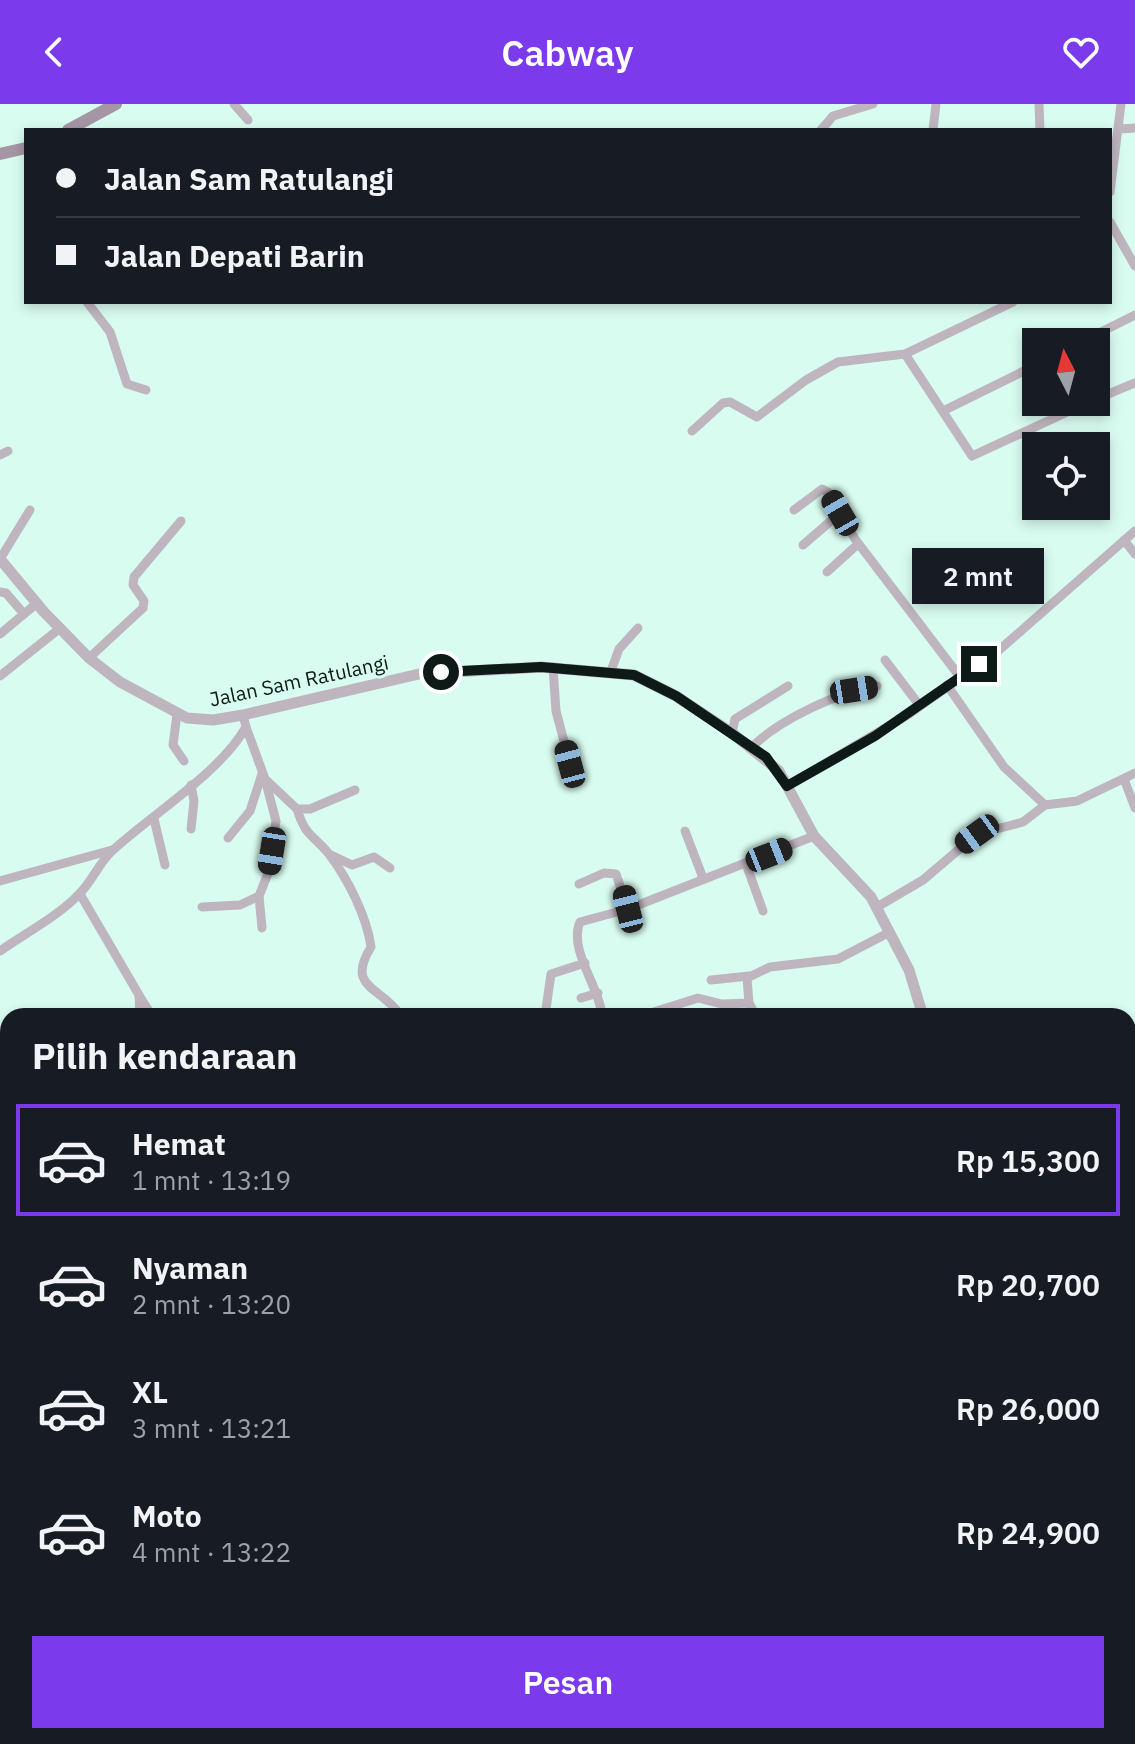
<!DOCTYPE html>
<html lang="id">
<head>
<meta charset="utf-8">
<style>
  :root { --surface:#171b24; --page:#242831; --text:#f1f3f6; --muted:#9ea1a6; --line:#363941; --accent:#7c3aed }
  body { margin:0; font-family:"IBM Plex Sans",sans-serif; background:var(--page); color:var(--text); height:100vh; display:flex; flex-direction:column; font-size:30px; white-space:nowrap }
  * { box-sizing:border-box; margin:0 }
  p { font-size:26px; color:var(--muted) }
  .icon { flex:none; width:44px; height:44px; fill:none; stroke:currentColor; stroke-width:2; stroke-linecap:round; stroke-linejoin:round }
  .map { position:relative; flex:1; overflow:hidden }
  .sheet { position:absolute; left:0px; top:904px; width:1136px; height:736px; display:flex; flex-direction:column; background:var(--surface); border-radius:24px 24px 0 0; box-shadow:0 4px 12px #0003 }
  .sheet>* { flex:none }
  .guide { position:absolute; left:24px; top:24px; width:1088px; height:176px; border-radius:0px; box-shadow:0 4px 12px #0003; display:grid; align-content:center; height:176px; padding:0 32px; background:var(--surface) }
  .needle { width:52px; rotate:354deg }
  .tools { position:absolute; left:1022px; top:224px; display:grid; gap:16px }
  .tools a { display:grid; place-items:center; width:88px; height:88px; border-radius:0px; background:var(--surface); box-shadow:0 4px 12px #0003; font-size:40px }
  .end { position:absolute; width:36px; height:36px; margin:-18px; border:10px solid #0d1a17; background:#fff; box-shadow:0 0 0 4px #fff }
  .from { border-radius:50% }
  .bubble { position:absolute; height:56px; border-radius:0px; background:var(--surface); box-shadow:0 4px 12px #0003; font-size:26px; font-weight:600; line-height:56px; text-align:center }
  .car { position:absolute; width:24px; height:48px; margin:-24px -12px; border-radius:10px; box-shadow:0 0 6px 2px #0007; background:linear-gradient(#222 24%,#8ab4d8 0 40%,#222 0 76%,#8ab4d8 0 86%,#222 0) }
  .guide b { display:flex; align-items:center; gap:28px; height:76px; font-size:30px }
  .guide b+b { border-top:2px solid var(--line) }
  .guide i { width:20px; height:20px; background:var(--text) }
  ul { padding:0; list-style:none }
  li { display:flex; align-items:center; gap:24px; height:112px; margin:0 16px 12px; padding:0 16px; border:4px solid transparent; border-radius:0px }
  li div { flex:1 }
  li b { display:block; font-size:30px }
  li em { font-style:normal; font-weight:600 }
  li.on { border-color:var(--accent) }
  li>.icon { width:72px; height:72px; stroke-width:1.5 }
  h2 { padding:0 32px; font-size:36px; line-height:96px }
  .cta { display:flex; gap:16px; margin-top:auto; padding:16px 32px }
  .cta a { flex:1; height:92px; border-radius:0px; background:var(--accent); color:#fff; font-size:32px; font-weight:600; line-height:92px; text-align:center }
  header { display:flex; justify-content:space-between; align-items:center; height:104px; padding:0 32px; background:var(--accent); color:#fff; font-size:36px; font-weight:600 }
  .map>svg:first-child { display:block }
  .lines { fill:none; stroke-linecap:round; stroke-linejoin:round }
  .minor { stroke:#bfb5bf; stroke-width:9 }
  .tertiary { stroke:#bfb5bf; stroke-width:11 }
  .secondary { stroke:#a596a5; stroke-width:12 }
  .route { stroke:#0d1a17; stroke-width:10 }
  .labels { text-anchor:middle; stroke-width:6; stroke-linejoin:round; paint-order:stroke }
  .street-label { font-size:20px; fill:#0d1a17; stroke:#d9fcf1 }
</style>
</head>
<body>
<header><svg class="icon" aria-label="back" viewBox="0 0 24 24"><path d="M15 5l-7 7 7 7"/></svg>Cabway<svg class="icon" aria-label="heart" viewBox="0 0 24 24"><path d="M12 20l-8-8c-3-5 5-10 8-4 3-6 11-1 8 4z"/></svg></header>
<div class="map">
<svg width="1135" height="1640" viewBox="0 0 1135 1640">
  <rect width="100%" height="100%" fill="#d9fcf1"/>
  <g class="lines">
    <g class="minor">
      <path d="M234,0L248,16"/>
      <path d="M1039,0L1040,26"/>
      <path d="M1120,25L1135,24"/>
      <path d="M821,26L833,12L873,0"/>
      <path d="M933,26L936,0"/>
      <path d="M1110,88L1121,0"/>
      <path d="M1110,118L1135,162"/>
      <path d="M87,198L110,228L127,280L146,286"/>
      <path d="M1081,238L1135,211"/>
      <path d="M905,250L972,352L1089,298"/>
      <path d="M1096,295L1135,279"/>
      <path d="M943,307L1036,261"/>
      <path d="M692,327L723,299L730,298L757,313L806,276L838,258L905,250L1013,198"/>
      <path d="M0,351L8,347"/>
      <path d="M794,406L822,385L828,388L855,435L960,573"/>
      <path d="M1124,436L1135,450"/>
      <path d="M803,441L840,409"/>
      <path d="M0,455L30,406"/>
      <path d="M827,468L858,440"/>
      <path d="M0,488L6,489L24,510"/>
      <path d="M0,530L36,500"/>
      <path d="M89,554L143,504L144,497L133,481L134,473L181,417"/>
      <path d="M885,556L920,602"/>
      <path d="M553,563L556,607L570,660"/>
      <path d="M611,567L619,545L638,524"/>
      <path d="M0,572L59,525"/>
      <path d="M947,581L1004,663L1045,701"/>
      <path d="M177,610L173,641L184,657"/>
      <path d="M246,623L265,675L297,705H310L355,686"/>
      <path d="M732,629L735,615L788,582"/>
      <path d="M752,643C780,615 839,588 877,582"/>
      <path d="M1124,675L1135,704"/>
      <path d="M191,681L194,697L191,725"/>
      <path d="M787,682L909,610L998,547L1135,427"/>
      <path d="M297,705C306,734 313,730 329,750C348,775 367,813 371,843C345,885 382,882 401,912"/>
      <path d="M154,715L165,761"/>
      <path d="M685,727L703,774"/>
      <path d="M228,734L250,707L262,670"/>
      <path d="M331,751L352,761L374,753L390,764"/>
      <path d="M746,760L763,807"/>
      <path d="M0,777L112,746"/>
      <path d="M579,780L604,769L616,770L628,805"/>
      <path d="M80,790L139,891L140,912"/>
      <path d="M259,792L262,824"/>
      <path d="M202,803L240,801L259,792L269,767L276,717L265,675"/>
      <path d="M877,803L923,776L977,730L1023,718L1045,701L1077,697L1135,669"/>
      <path d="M0,847C24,830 60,811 79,790C92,778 98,760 112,747C151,711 220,669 246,623L243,611"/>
      <path d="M711,876L749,872"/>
      <path d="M139,891L152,912"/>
      <path d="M581,894L598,889"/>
      <path d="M749,899L747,874L770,863L838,855L888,829"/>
      <path d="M545,912L551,870L585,859"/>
      <path d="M602,912C600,883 568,846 580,818L628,805L814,732"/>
      <path d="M641,912L698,894L722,900L749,899L756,912"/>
      <path d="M1128,1006L1135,995"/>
      <path d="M0,1048H8"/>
      <path d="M1128,1138L1135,1127"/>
      <path d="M1128,1183L1135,1174"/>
      <path d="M0,1262H8"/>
      <path d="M1128,1323L1135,1332"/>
      <path d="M1135,1369L1129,1378L1135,1395"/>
      <path d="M0,1489L8,1473"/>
      <path d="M0,1500L8,1504"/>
      <path d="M204,1632L208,1640"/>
      <path d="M324,1632L326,1640"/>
      <path d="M521,1632L527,1640"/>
      <path d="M790,1632L792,1640"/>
      <path d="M31,1640L32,1632"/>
      <path d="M66,1640L76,1632"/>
      <path d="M131,1640L146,1632"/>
    </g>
    <g class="tertiary">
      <path d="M0,455L44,508L89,554L120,578L187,614L213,616L243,611L419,570L541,563L634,571L676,592L732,629L779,667L814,732L871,793L909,866L923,912"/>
      <path d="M1128,1140L1135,1141"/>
    </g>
    <g class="secondary">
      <path d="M68,26L116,0"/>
      <path d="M0,50L26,44"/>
      <path d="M1128,1254L1135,1247"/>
      <path d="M557,1640L568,1632"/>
    </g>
  </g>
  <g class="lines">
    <path class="route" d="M441,568L541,563L634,571L676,592L766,653L787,682L875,632L979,560"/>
  </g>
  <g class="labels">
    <g class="street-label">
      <text transform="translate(299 577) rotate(-12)" y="7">Jalan Sam Ratulangi</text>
    </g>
  </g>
</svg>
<div class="tools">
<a><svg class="needle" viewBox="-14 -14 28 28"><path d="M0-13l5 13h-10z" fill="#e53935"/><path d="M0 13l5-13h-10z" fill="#9ea1a6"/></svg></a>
<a><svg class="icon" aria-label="locate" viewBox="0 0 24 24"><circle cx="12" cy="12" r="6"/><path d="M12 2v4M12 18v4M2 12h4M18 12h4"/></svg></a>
</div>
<i class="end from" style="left:441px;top:568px"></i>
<i class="end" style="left:979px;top:560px"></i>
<div class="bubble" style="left:912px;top:444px;width:132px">2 mnt</div>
<i class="car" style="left:840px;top:409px;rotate:330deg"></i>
<i class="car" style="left:854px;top:586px;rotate:81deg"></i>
<i class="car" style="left:570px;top:660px;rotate:345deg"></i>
<i class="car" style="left:977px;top:730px;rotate:234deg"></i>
<i class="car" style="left:272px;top:747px;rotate:189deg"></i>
<i class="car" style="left:769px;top:751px;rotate:68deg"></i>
<i class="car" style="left:628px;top:805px;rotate:346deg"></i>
<div class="guide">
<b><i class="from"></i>Jalan Sam Ratulangi</b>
<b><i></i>Jalan Depati Barin</b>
</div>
<section class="sheet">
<h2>Pilih kendaraan</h2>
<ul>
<li class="on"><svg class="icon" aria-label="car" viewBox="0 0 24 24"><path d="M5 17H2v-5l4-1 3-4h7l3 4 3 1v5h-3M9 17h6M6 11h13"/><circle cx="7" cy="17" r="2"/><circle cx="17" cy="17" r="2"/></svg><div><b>Hemat</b><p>1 mnt · 13:19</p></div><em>Rp 15,300</em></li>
<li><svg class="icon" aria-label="car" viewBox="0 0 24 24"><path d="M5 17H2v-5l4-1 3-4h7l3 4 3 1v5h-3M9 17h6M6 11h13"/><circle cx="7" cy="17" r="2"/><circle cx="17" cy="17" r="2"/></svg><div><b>Nyaman</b><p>2 mnt · 13:20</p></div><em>Rp 20,700</em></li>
<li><svg class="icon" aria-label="car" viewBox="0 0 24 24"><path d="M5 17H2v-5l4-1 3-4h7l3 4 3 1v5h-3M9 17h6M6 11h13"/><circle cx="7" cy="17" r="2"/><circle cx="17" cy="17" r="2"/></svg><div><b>XL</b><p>3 mnt · 13:21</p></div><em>Rp 26,000</em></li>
<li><svg class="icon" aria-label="car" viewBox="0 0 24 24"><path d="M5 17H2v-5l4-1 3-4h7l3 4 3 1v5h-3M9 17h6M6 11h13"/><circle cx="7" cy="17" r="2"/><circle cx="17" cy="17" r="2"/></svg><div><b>Moto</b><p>4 mnt · 13:22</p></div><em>Rp 24,900</em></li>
</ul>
<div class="cta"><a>Pesan</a></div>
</section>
</div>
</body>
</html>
